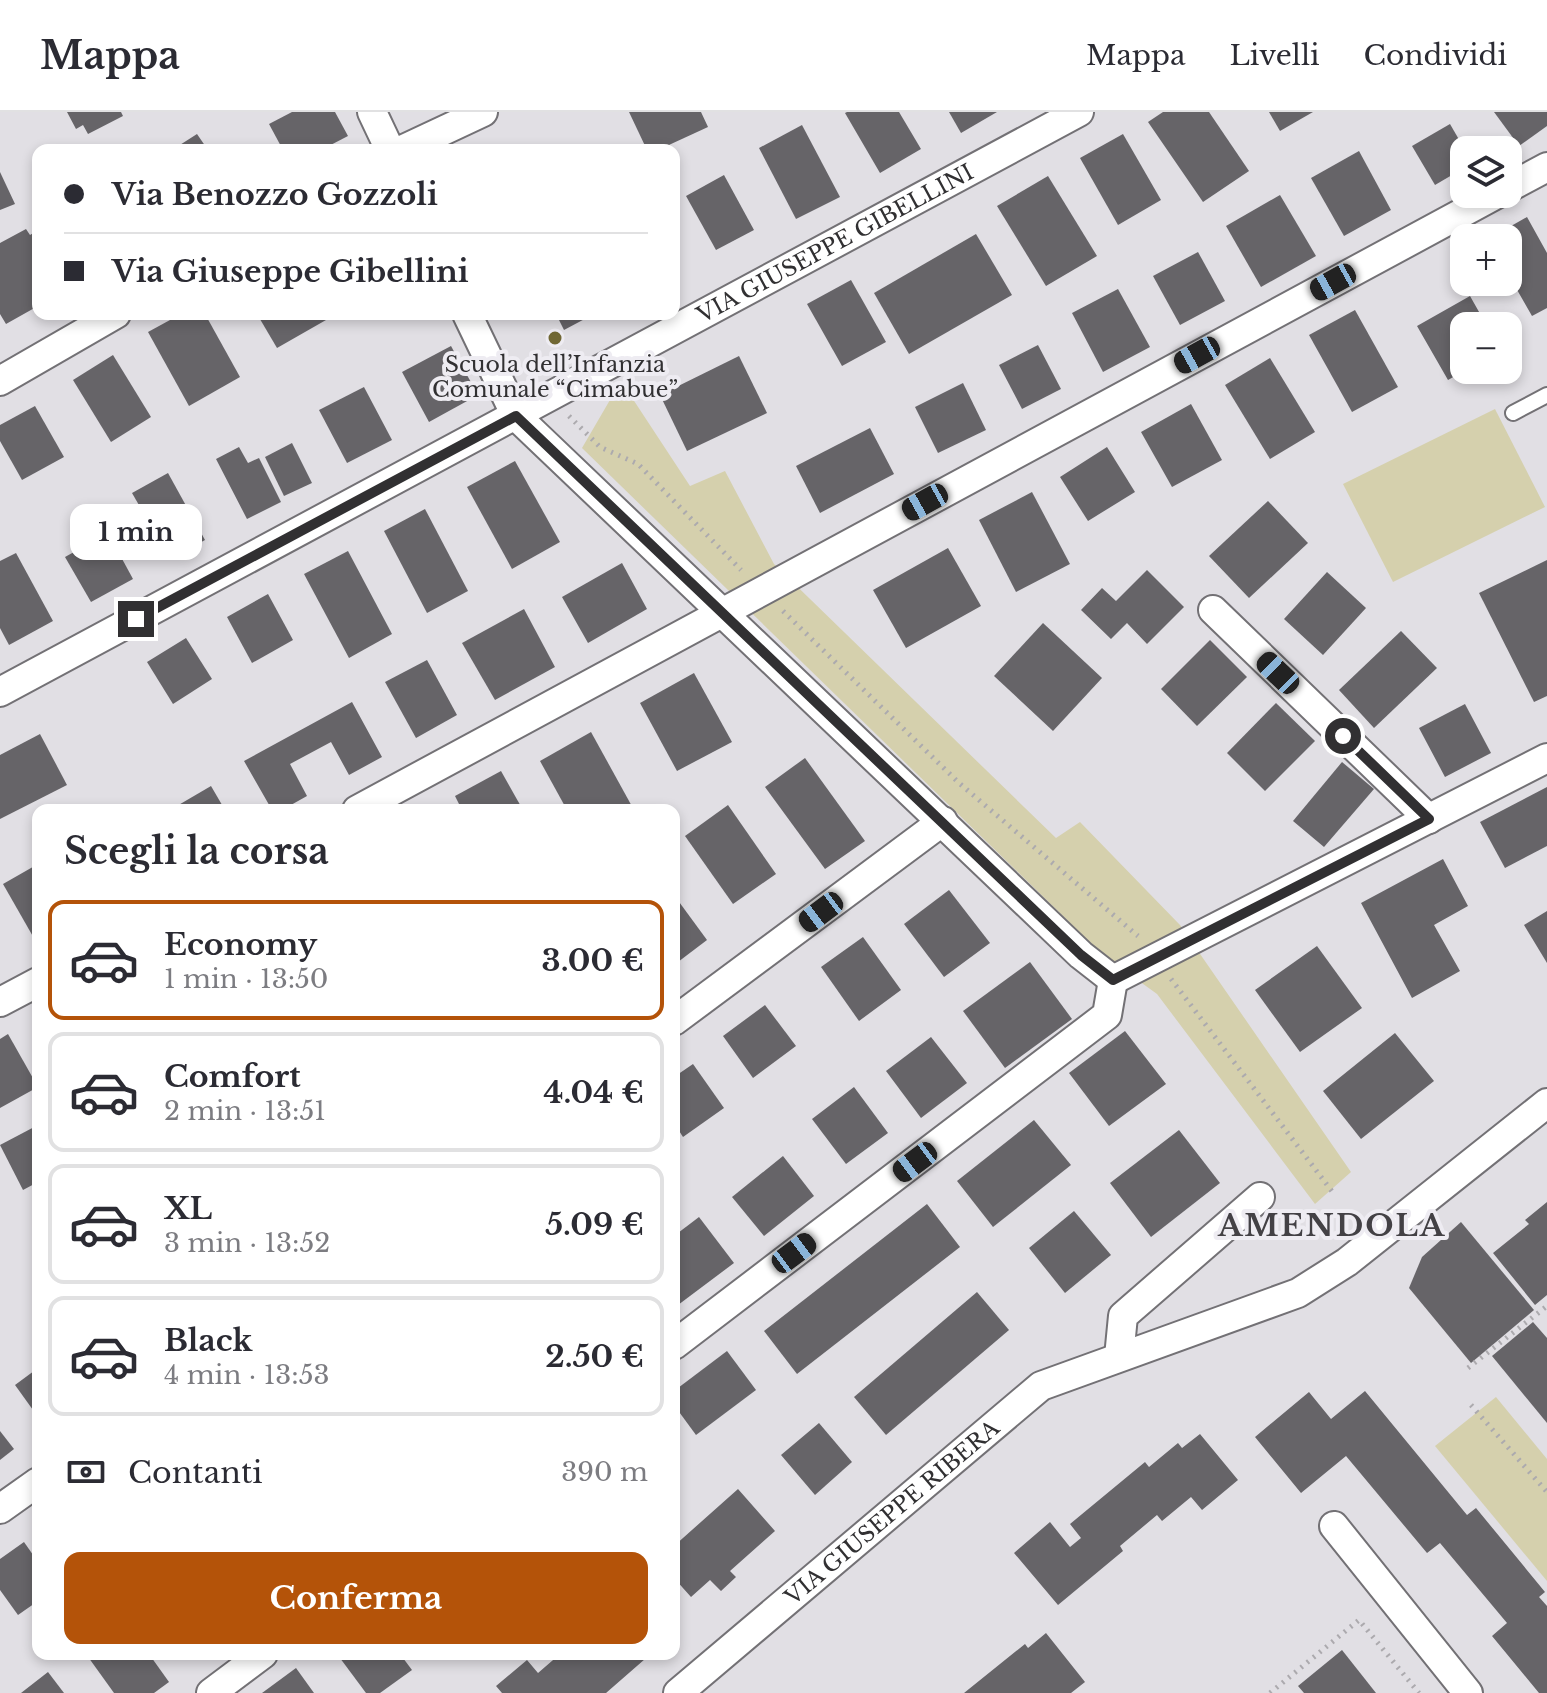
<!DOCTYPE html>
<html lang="it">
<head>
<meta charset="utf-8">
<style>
  :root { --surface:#fff; --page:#f2f2f3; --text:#2b2b33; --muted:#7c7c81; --line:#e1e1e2; --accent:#b45309 }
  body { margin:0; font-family:"Libre Baskerville",serif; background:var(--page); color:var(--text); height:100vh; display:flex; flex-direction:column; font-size:30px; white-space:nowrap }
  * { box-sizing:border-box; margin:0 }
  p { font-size:26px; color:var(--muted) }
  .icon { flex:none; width:44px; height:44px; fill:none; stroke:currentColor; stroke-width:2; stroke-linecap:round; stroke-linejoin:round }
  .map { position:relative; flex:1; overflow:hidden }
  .drawer { position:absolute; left:32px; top:692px; width:648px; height:856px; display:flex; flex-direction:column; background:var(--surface); border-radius:16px; box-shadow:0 4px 12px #0003 }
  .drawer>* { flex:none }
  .top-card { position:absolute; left:32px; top:32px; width:648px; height:176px; border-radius:16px; box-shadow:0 4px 12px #0003; display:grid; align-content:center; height:176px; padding:0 32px; background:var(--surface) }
  .buttons { position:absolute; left:1450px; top:24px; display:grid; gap:16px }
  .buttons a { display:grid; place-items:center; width:72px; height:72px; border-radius:16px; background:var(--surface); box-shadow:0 4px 12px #0003; font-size:40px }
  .end { position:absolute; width:36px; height:36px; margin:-18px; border:10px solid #313032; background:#fff; box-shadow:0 0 0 4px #fff }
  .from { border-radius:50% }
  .bubble { position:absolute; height:56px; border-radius:16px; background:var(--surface); box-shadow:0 4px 12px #0003; font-size:26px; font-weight:800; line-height:56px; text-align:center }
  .car { position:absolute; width:24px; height:48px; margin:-24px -12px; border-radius:10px; box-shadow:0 0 6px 2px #0007; background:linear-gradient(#222 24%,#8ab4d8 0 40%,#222 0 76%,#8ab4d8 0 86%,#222 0) }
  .top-card b { display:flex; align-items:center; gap:28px; height:76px; font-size:30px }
  .top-card b+b { border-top:2px solid var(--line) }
  .top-card i { width:20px; height:20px; background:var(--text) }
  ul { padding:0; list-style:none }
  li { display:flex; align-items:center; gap:24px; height:120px; margin:0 16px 12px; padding:0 16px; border:4px solid var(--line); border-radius:16px }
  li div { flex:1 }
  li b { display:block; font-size:30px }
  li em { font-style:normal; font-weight:800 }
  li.selected { border-color:var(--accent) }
  li>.icon { width:72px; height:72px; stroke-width:1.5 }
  h2 { padding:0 32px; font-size:36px; line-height:96px }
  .pay { display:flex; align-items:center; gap:20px; height:88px; padding:0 32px; font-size:30px }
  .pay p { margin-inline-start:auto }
  .cta { display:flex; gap:16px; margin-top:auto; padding:16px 32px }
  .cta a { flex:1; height:92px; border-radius:16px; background:var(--accent); color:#fff; font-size:32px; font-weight:800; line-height:92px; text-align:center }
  header { display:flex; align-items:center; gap:48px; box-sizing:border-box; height:112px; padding:0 40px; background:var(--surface); border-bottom:2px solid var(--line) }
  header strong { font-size:38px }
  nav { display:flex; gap:44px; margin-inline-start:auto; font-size:28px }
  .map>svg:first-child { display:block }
  .green { fill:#d5d0ad }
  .building { fill:#666468 }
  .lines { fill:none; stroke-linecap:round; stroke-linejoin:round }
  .service-casing { stroke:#737175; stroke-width:18 }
  .minor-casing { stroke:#737175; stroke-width:32 }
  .path { stroke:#acaaae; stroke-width:5; stroke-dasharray:2 6; stroke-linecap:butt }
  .service { stroke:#fff; stroke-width:14 }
  .minor { stroke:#fff; stroke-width:28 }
  .route { stroke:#313032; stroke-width:10 }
  .poi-dot { fill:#706733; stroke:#eeecf2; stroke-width:3 }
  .labels { text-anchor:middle; stroke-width:8; stroke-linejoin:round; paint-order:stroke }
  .street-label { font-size:22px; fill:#313032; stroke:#eeecf2 }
  .poi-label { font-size:22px; fill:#313032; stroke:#eeecf2 }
  .district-label { font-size:30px; font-weight:bold; letter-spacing:2px; fill:#434145; stroke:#eeecf2 }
</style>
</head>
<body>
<header>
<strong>Mappa</strong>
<nav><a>Mappa</a><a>Livelli</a><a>Condividi</a></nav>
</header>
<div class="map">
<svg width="1547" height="1581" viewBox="0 0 1547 1581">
  <rect width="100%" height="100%" fill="#e1dfe4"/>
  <g class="green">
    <path d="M621,269L690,374L725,359L774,452L1056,726L1080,710L1180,813L1351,1060L1315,1092L1157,882L1103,843L582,336Z"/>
    <path d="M1495,297L1545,395L1393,470L1343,372Z"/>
    <path d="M1496,1285L1547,1347V1469L1435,1334Z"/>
  </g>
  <g class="building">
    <path d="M67,0H121L123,4L88,22L83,13L76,17Z"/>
    <path d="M292,0H335L348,24L321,38H283L269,12Z"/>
    <path d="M629,0H701L708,15L658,38H647Z"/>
    <path d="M847,0H899L921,37L880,61L845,1Z"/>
    <path d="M949,0H997L961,21Z"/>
    <path d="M1163,0H1209L1249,59L1203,90L1148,10Z"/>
    <path d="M1269,0H1313L1280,19Z"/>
    <path d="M1494,0H1547V14L1519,34Z"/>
    <path d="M1450,12L1465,38L1464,56L1435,73L1412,34Z"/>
    <path d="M802,13L840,85L796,107L759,36Z"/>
    <path d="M197,22L208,38H172Z"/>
    <path d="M1123,22L1161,88L1118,113L1080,46Z"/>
    <path d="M1359,39L1391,98L1344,124L1311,66Z"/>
    <path d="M0,60L15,92L0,98Z"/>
    <path d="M724,63L754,118L716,138L686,84Z"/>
    <path d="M1048,64L1097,144L1046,174L997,94Z"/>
    <path d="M1280,83L1316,144L1261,175L1226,114Z"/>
    <path d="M1527,105L1547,141V196L1532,204L1508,162V126H1490Z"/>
    <path d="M26,117L30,123L38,118V194L6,212L0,202V131Z"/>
    <path d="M976,122L1012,183L909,242L874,181Z"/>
    <path d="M1198,140L1225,189L1180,213L1153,164Z"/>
    <path d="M851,168L886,230L842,254L807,192Z"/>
    <path d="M1118,177L1150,235L1103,260L1072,201Z"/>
    <path d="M1470,184L1487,214H1464V259L1448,268L1417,214Z"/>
    <path d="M1355,198L1398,275L1352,300L1309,223Z"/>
    <path d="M181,202H205L240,265L189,294L148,220Z"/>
    <path d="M257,202H322L326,208L277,236Z"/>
    <path d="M556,202H594L564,218Z"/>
    <path d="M1038,233L1061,277L1022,297L999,253Z"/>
    <path d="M451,234L478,283L429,310L402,260Z"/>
    <path d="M113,243L151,305L111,330L73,268Z"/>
    <path d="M739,244L767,301L687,339L660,283Z"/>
    <path d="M1270,246L1315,320L1270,347L1225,273Z"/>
    <path d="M963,271L986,318L938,341L915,295Z"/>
    <path d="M364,275L392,328L347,351L319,298Z"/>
    <path d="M1191,292L1222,348L1172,375L1141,320Z"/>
    <path d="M35,294L64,345L22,368L0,329V313Z"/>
    <path d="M870,316L894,362L820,401L796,354Z"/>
    <path d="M292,331L312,371L284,384L265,345Z"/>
    <path d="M239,335L248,351L259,346L281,390L247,407L216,347Z"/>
    <path d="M1107,335L1135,380L1088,409L1060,365Z"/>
    <path d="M515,349L560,430L512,457L467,375Z"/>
    <path d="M168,361L205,428L170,447L132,381Z"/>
    <path d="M1032,380L1070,452L1016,480L979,408Z"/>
    <path d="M1268,389L1308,431L1249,486L1209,444Z"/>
    <path d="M425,397L468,479L427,501L384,419Z"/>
    <path d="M108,421L133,467L91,490L65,445Z"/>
    <path d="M948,436L981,494L906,536L873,478Z"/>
    <path d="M348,439L392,522L349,546L304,462Z"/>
    <path d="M16,441L53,509L9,533L0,516V449Z"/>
    <path d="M1547,448V584L1534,590L1479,481Z"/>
    <path d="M622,451L647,497L588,531L562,485Z"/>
    <path d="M1147,458L1184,495L1147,532L1127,511L1111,527L1081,498L1102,476L1116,489Z"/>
    <path d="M1327,460L1366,496L1323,543L1284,507Z"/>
    <path d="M268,482L293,528L252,551L227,505Z"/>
    <path d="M524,497L555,555L495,588L462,531Z"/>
    <path d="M1043,511L1102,566L1053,619L994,564Z"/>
    <path d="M1401,519L1437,556L1374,616L1339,578Z"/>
    <path d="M186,526L212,567L173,592L147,550Z"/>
    <path d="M1210,528L1247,565L1197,614L1161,577Z"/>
    <path d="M427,548L457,603L416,626L385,570Z"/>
    <path d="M694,561L732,630L677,659L640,591Z"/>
    <path d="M352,590L382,645L349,663L331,630L290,652L307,684L282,698H272L244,649Z"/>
    <path d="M1276,591L1315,629L1265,679L1227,641Z"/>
    <path d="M1465,592L1491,641L1445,665L1419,616Z"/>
    <path d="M591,620L634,698H567L540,649Z"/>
    <path d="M40,622L67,673L0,707V643Z"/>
    <path d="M805,646L865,729L825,757L765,675Z"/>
    <path d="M1342,650L1374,677L1324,735L1293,709Z"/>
    <path d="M501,659L523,698H462L455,684Z"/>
    <path d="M211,674L225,698H170Z"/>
    <path d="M1547,675V734L1505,756L1480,710Z"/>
    <path d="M728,693L776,762L733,792L685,724Z"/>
    <path d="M1443,747L1468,794L1434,813L1460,859L1412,886L1361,791Z"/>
    <path d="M38,752V827L35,828L3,772Z"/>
    <path d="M949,778L990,831L944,865L904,812Z"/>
    <path d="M674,783L707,828L674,853Z"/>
    <path d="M1547,799V851L1524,813Z"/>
    <path d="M863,825L901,878L859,909L821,855Z"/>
    <path d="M1317,834L1362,896L1300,940L1255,878Z"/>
    <path d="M1030,850L1072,907L1005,956L963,899Z"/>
    <path d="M765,893L796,934L753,966L723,924Z"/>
    <path d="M1125,919L1166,972L1109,1014L1069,961Z"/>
    <path d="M1395,921L1434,969L1361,1027L1323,979Z"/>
    <path d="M8,922L38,975L0,996V927Z"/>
    <path d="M931,925L967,971L921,1006L886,959Z"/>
    <path d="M693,952L724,996L683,1025L674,1011V965Z"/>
    <path d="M854,975L888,1021L846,1052L812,1007Z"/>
    <path d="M1034,1008L1071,1053L993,1115L957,1069Z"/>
    <path d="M38,1013V1070L23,1078L0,1033Z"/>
    <path d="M1179,1018L1220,1071L1151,1125L1110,1071Z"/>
    <path d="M783,1044L814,1084L764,1124L732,1085Z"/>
    <path d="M1547,1090V1183L1535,1193L1493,1141L1529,1112L1525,1108Z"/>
    <path d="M927,1092L960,1135L797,1262L764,1219Z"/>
    <path d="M1074,1099L1111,1143L1065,1181L1029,1136Z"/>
    <path d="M699,1105L734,1151L674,1196V1124Z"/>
    <path d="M1461,1110L1534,1198L1471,1251L1409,1176L1422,1145Z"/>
    <path d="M977,1180L1009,1218L886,1323L854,1285Z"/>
    <path d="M1533,1210L1547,1226V1311L1492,1244Z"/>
    <path d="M727,1239L756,1278L696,1323L674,1293V1279Z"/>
    <path d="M38,1256V1305L15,1273Z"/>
    <path d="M1365,1279L1467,1403L1476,1396L1545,1480L1539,1485L1547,1494V1581H1539L1492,1524L1507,1511L1440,1431L1427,1441L1346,1344L1301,1381L1255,1325L1309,1280L1331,1307Z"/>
    <path d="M819,1311L852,1350L815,1383L781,1343Z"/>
    <path d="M0,1319L14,1337L0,1348Z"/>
    <path d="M1200,1322L1238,1368L1202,1398L1191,1385L1162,1409L1157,1403L1120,1434L1123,1439L1058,1493L1014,1441L1050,1410L1070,1435L1081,1426L1070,1412L1145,1350L1149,1355L1178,1331L1182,1336Z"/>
    <path d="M738,1377L775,1419L730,1459L736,1465L721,1479L710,1468L691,1485L674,1466V1434Z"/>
    <path d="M24,1430L38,1450V1489L18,1503L0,1478V1447Z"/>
    <path d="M1046,1521L1085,1570L1071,1581H964L1025,1532L1028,1536Z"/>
    <path d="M1342,1538L1376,1581H1304L1298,1574Z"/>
    <path d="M86,1542H149L169,1570L154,1581H114Z"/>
    <path d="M337,1542H400L412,1558L380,1581H366Z"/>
    <path d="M560,1542H640L645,1547L606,1581H502L496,1574L527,1548L538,1561Z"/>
    <path d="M296,1556L314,1581H262Z"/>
    <path d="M48,1560L64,1581H21Z"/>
  </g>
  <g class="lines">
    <defs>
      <path id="service" d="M1513,301L1547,283"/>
      <g id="minor">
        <path d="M372,0L390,38"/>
        <path d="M402,38L483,0"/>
        <path d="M1508,76L1547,55"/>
        <path d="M467,202L516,304L1081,843L1113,868"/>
        <path d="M0,269L116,202"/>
        <path d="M1213,498L1429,707"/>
        <path id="s1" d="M0,580L1079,0"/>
        <path d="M357,698L1497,82"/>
        <path d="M1113,868L1547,646"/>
        <path d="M0,890L38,870"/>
        <path d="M674,909L943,709"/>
        <path d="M674,1233L1107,903L1113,868"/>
        <path d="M1119,1245L1123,1204L1260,1085"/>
        <path d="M0,1397L38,1370"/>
        <path d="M1334,1414L1468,1581"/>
        <path d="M211,1581L263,1542"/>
        <path id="s2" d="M678,1581L1041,1274L1298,1181L1347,1150L1547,991"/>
      </g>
    </defs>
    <use href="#service" class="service-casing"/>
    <use href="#minor" class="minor-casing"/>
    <g class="path">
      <path d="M569,304L600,335L638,352L741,458"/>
      <path d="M783,499L959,671L1138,824"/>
      <path d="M1171,867L1334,1082"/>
      <path d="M1468,1256L1547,1194"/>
      <path d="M1471,1293L1547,1380"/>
      <path d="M1270,1581L1359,1508L1419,1581"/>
    </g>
    <use href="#service" class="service"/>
    <use href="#minor" class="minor"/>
  </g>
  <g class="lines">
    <path class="route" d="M136,507L516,304L1081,843L1113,868L1429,707L1343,624"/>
  </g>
  <circle class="poi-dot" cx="555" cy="226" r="8"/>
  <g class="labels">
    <g class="street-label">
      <text dy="8" stroke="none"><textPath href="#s1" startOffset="948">VIA GIUSEPPE GIBELLINI</textPath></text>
      <text dy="8" stroke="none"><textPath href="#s2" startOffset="280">VIA GIUSEPPE RIBERA</textPath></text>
    </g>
    <g class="poi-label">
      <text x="555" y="260">Scuola dell’Infanzia<tspan x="555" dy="25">Comunale “Cimabue”</tspan></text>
    </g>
    <g class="district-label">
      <text x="1332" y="1124">AMENDOLA</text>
    </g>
  </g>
</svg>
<div class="buttons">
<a><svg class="icon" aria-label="layers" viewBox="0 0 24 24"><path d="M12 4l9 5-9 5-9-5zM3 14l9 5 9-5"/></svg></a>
<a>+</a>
<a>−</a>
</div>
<i class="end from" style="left:1343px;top:624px"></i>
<i class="end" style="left:136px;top:507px"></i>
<div class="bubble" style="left:70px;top:392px;width:132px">1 min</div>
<i class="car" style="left:1333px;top:170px;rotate:241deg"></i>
<i class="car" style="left:1197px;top:243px;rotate:241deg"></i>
<i class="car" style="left:925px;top:390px;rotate:241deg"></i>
<i class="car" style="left:1278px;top:561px;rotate:314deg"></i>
<i class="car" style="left:821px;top:800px;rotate:233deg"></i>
<i class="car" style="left:915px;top:1050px;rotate:233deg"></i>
<i class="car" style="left:794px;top:1141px;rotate:53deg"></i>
<div class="top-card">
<b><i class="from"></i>Via Benozzo Gozzoli</b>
<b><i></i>Via Giuseppe Gibellini</b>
</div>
<section class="drawer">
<h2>Scegli la corsa</h2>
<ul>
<li class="selected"><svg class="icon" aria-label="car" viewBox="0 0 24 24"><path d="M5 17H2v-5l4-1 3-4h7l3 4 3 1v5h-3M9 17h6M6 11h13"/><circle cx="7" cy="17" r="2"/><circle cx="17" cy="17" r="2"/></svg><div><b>Economy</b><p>1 min · 13:50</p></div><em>3.00 €</em></li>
<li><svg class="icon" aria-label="car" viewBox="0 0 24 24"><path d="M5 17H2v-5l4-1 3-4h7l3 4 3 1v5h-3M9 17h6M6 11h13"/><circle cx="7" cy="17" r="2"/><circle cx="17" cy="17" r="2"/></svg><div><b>Comfort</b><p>2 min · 13:51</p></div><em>4.04 €</em></li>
<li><svg class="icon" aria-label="car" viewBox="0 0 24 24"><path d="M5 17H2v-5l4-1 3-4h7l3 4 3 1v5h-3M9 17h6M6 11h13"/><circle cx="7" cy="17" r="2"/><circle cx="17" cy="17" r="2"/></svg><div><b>XL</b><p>3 min · 13:52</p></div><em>5.09 €</em></li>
<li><svg class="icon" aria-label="car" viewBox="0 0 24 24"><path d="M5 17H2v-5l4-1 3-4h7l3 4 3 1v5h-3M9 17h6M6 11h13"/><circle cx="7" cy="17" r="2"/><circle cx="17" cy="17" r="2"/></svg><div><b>Black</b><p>4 min · 13:53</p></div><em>2.50 €</em></li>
</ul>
<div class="pay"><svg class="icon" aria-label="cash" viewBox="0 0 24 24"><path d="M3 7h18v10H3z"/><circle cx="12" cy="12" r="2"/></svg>Contanti<p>390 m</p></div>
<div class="cta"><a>Conferma</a></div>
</section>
</div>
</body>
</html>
